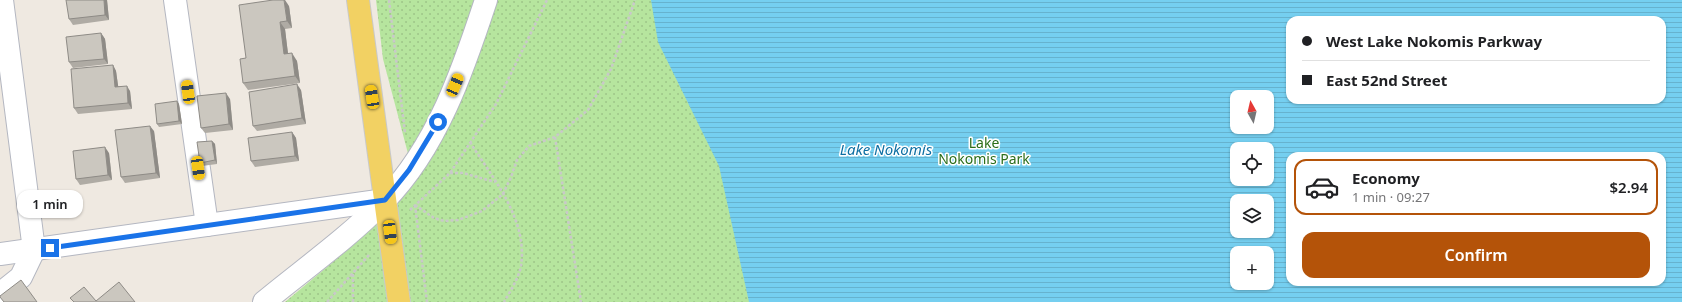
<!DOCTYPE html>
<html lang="en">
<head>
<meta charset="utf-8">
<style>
  :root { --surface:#fff; --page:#f6f6f6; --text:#202124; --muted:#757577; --line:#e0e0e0; --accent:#b45309 }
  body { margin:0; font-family:"Noto Sans",sans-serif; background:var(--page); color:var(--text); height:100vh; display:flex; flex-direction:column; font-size:15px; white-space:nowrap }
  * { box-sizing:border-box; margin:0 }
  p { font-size:13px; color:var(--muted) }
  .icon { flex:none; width:22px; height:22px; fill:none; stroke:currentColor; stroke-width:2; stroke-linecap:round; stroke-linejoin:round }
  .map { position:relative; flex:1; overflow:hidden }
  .drawer { position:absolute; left:1286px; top:152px; width:380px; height:134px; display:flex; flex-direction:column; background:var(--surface); border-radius:12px; box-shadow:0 1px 3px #0004 }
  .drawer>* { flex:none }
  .hud { position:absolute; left:1286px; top:16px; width:380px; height:88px; border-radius:12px; box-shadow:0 1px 3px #0004; display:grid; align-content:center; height:88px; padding:0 16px; background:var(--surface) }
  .needle { width:26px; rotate:352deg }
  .tools { position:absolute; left:1230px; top:90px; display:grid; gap:8px }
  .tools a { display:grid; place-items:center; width:44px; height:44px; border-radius:8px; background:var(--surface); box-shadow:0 1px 3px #0004; font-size:20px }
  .end { position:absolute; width:18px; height:18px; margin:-9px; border:5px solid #1a73e8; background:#fff; box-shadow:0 0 0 2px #fff }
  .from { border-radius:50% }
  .bubble { position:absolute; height:28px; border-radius:12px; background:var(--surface); box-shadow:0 1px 3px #0004; font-size:13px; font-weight:600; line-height:28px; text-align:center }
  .car { position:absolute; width:12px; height:24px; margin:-12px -6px; border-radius:5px; box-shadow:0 0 3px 1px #0007; background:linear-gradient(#f5c518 24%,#345 0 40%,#f5c518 0 76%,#345 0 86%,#f5c518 0) }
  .hud b { display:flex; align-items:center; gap:14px; height:38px; font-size:15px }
  .hud b+b { border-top:1px solid var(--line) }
  .hud i { width:10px; height:10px; background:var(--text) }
  ul { padding:7px 0 0; list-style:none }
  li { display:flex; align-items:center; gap:12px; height:56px; margin:0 8px 6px; padding:0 8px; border:2px solid var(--line); border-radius:12px }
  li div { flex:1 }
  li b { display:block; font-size:15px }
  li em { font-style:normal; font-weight:600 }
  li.current { border-color:var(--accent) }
  li>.icon { width:36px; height:36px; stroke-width:1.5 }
  .button { display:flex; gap:8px; margin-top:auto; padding:8px 16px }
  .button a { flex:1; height:46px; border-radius:12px; background:var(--accent); color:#fff; font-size:16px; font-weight:600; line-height:46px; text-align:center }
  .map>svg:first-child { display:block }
  .grass { fill:url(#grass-dots); fill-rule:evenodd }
  .water { fill:url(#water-rules); fill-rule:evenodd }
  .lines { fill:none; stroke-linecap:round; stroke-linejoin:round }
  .minor-casing { stroke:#b4b7c1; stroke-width:24 }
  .major-casing { stroke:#c9c9c9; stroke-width:24 }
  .path { stroke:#c9c9c9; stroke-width:2.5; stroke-dasharray:3 2; stroke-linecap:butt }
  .minor { stroke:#fff; stroke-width:22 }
  .major { stroke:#f2d163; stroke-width:22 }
  .wall { fill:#afaba4 }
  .shaded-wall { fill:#8e8b86 }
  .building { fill:#cbc7bf; stroke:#8e8b86 }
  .route { stroke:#1a73e8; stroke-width:5 }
  .labels { text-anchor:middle; stroke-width:3; stroke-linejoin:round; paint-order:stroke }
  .park-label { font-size:14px; fill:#2c6e1b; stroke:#fff }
  .water-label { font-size:15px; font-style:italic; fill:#0d6fa3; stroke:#fff }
</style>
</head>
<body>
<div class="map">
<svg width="1682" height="302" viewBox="0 0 1682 302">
  <defs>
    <pattern id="grass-dots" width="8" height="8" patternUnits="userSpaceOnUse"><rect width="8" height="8" fill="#b6e59e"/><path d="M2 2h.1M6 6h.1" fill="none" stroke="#9dc588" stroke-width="1.8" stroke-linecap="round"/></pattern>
    <pattern id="water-rules" width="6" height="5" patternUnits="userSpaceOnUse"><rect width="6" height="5" fill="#75cff0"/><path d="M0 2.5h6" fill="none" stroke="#66b2ce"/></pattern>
  </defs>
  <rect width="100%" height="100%" fill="#efe9e1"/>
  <path class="grass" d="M376,0H1682V302H285L345,252L415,180L383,59ZM1290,20H1662V100H1290ZM1237,97H1267V127H1237ZM1237,149H1267V179H1237ZM1290,156H1662V282H1290ZM1237,201H1267V231H1237ZM1237,253H1267V283H1237Z"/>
  <path class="water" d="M651,0H1682V302H749L719,166L658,42ZM1290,20H1662V100H1290ZM1237,97H1267V127H1237ZM1237,149H1267V179H1237ZM1290,156H1662V282H1290ZM1237,201H1267V231H1237ZM1237,253H1267V283H1237Z"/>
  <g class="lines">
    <defs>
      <g id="minor">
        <path d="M2,0L34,250"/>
        <path d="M175,0L207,225"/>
        <path d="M0,254L385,200"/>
        <path d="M0,294L21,277L34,250"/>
        <path d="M264,302C304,269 348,238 384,201C437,147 463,70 486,0"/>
      </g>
      <path id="major" d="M358,0L399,302"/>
    </defs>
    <use href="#minor" class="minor-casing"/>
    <use href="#major" class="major-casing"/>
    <g class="path">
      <path d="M389,0L405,133"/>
      <path d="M555,137L581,302"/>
      <path d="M470,142C493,179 528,219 521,266C519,277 510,292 504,302"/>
      <path d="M450,173H463L495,182"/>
      <path d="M415,205L434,218L444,221L458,220L482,211L503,194L511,177L517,160L529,146L555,137L588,110L611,69L635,0"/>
      <path d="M415,205L427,302"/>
      <path d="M410,210L450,173L496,104L547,0"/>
      <path d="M327,302L369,255"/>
      <path d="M353,302V273"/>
    </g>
    <use href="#minor" class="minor"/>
    <use href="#major" class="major"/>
  </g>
  <g class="wall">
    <path d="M107,0L109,20L73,25L69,19Z"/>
    <path d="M289,6L292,28L285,29L288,54L297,61L300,83L248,90L243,83L246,58Z"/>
    <path d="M101,33L105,39L108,64L73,68L69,62Z"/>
    <path d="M113,65L116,71L118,86L130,91L132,109L78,114L74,108Z"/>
    <path d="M301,90L306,124L257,131L253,126Z"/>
    <path d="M230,99L233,130L205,133L201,128Z"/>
    <path d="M177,101L179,104L182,124L159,127L157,124Z"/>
    <path d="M154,131L160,178L125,183L121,177Z"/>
    <path d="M292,132L296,138L299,161L255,167L251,161Z"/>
    <path d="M212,141L215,144L217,164L202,166L200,163Z"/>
    <path d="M109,153L112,180L80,185L76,179Z"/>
  </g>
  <g class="shaded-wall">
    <path d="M104,0H107L109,20L105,15Z"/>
    <path d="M284,0H285L289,6L292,28L287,21Z"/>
    <path d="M280,22L285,29L289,62L284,54Z"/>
    <path d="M101,33L105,39L108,64L104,59Z"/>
    <path d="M292,53L297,61L300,83L295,76Z"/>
    <path d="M113,65L116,71L119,92L115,87Z"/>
    <path d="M297,84L301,90L306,124L302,118Z"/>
    <path d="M127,86L130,91L132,109L128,103Z"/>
    <path d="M226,93L230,99L233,130L229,124Z"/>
    <path d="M177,101L179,104L182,124L179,121Z"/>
    <path d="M150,126L154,131L160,178L156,173Z"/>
    <path d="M292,132L296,138L299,161L295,156Z"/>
    <path d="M212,141L215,144L217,164L215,160Z"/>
    <path d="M105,147L109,153L112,180L108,175Z"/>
  </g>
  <g class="building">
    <path d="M66,0H104L105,15L69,19Z"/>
    <path d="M273,0H284L287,21L280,22L284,54L292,53L295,76L243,83L240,59L246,58L239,5Z"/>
    <path d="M101,33L104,59L69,62L66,37Z"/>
    <path d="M113,65L115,87L127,86L128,103L74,108L71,69Z"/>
    <path d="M297,84L302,118L253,126L249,92Z"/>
    <path d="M226,93L229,124L201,128L197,96Z"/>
    <path d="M177,101L179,121L157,124L155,104Z"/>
    <path d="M150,126L156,173L121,177L115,130Z"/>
    <path d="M292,132L295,156L251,161L248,138Z"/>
    <path d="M212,141L215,160L200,163L197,142Z"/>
    <path d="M105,147L108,175L76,179L73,151Z"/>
    <path d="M21,280L37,302H4L0,297V296Z"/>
    <path d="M119,282L135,302H74L70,298L84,287L96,301Z"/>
  </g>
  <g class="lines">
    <path class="route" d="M50,248L385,200L409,170L438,122"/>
  </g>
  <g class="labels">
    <g class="park-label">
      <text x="984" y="148">Lake<tspan x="984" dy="16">Nokomis Park</tspan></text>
    </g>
    <g class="water-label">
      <text x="886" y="155">Lake Nokomis</text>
    </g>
  </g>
</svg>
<div class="tools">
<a><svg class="needle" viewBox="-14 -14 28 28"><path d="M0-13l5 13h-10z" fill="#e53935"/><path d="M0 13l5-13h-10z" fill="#757577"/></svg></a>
<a><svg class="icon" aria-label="locate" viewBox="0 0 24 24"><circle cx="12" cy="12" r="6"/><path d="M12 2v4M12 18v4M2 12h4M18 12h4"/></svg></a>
<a><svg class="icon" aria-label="layers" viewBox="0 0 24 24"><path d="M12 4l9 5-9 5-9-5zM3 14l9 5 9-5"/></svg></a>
<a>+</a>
</div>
<i class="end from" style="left:438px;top:122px"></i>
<i class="end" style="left:50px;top:248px"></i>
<div class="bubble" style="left:17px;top:190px;width:66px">1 min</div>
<i class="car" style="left:455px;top:85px;rotate:23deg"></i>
<i class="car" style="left:188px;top:92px;rotate:352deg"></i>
<i class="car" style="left:372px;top:97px;rotate:351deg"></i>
<i class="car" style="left:198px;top:168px;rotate:172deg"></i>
<i class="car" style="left:390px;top:232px;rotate:173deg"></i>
<div class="hud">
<b><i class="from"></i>West Lake Nokomis Parkway</b>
<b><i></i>East 52nd Street</b>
</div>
<section class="drawer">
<ul>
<li class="current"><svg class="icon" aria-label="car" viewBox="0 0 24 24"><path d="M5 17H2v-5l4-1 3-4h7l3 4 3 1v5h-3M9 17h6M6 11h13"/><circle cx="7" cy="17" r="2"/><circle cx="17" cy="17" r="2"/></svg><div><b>Economy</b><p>1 min · 09:27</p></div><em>$2.94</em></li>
</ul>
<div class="button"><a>Confirm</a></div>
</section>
</div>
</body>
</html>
